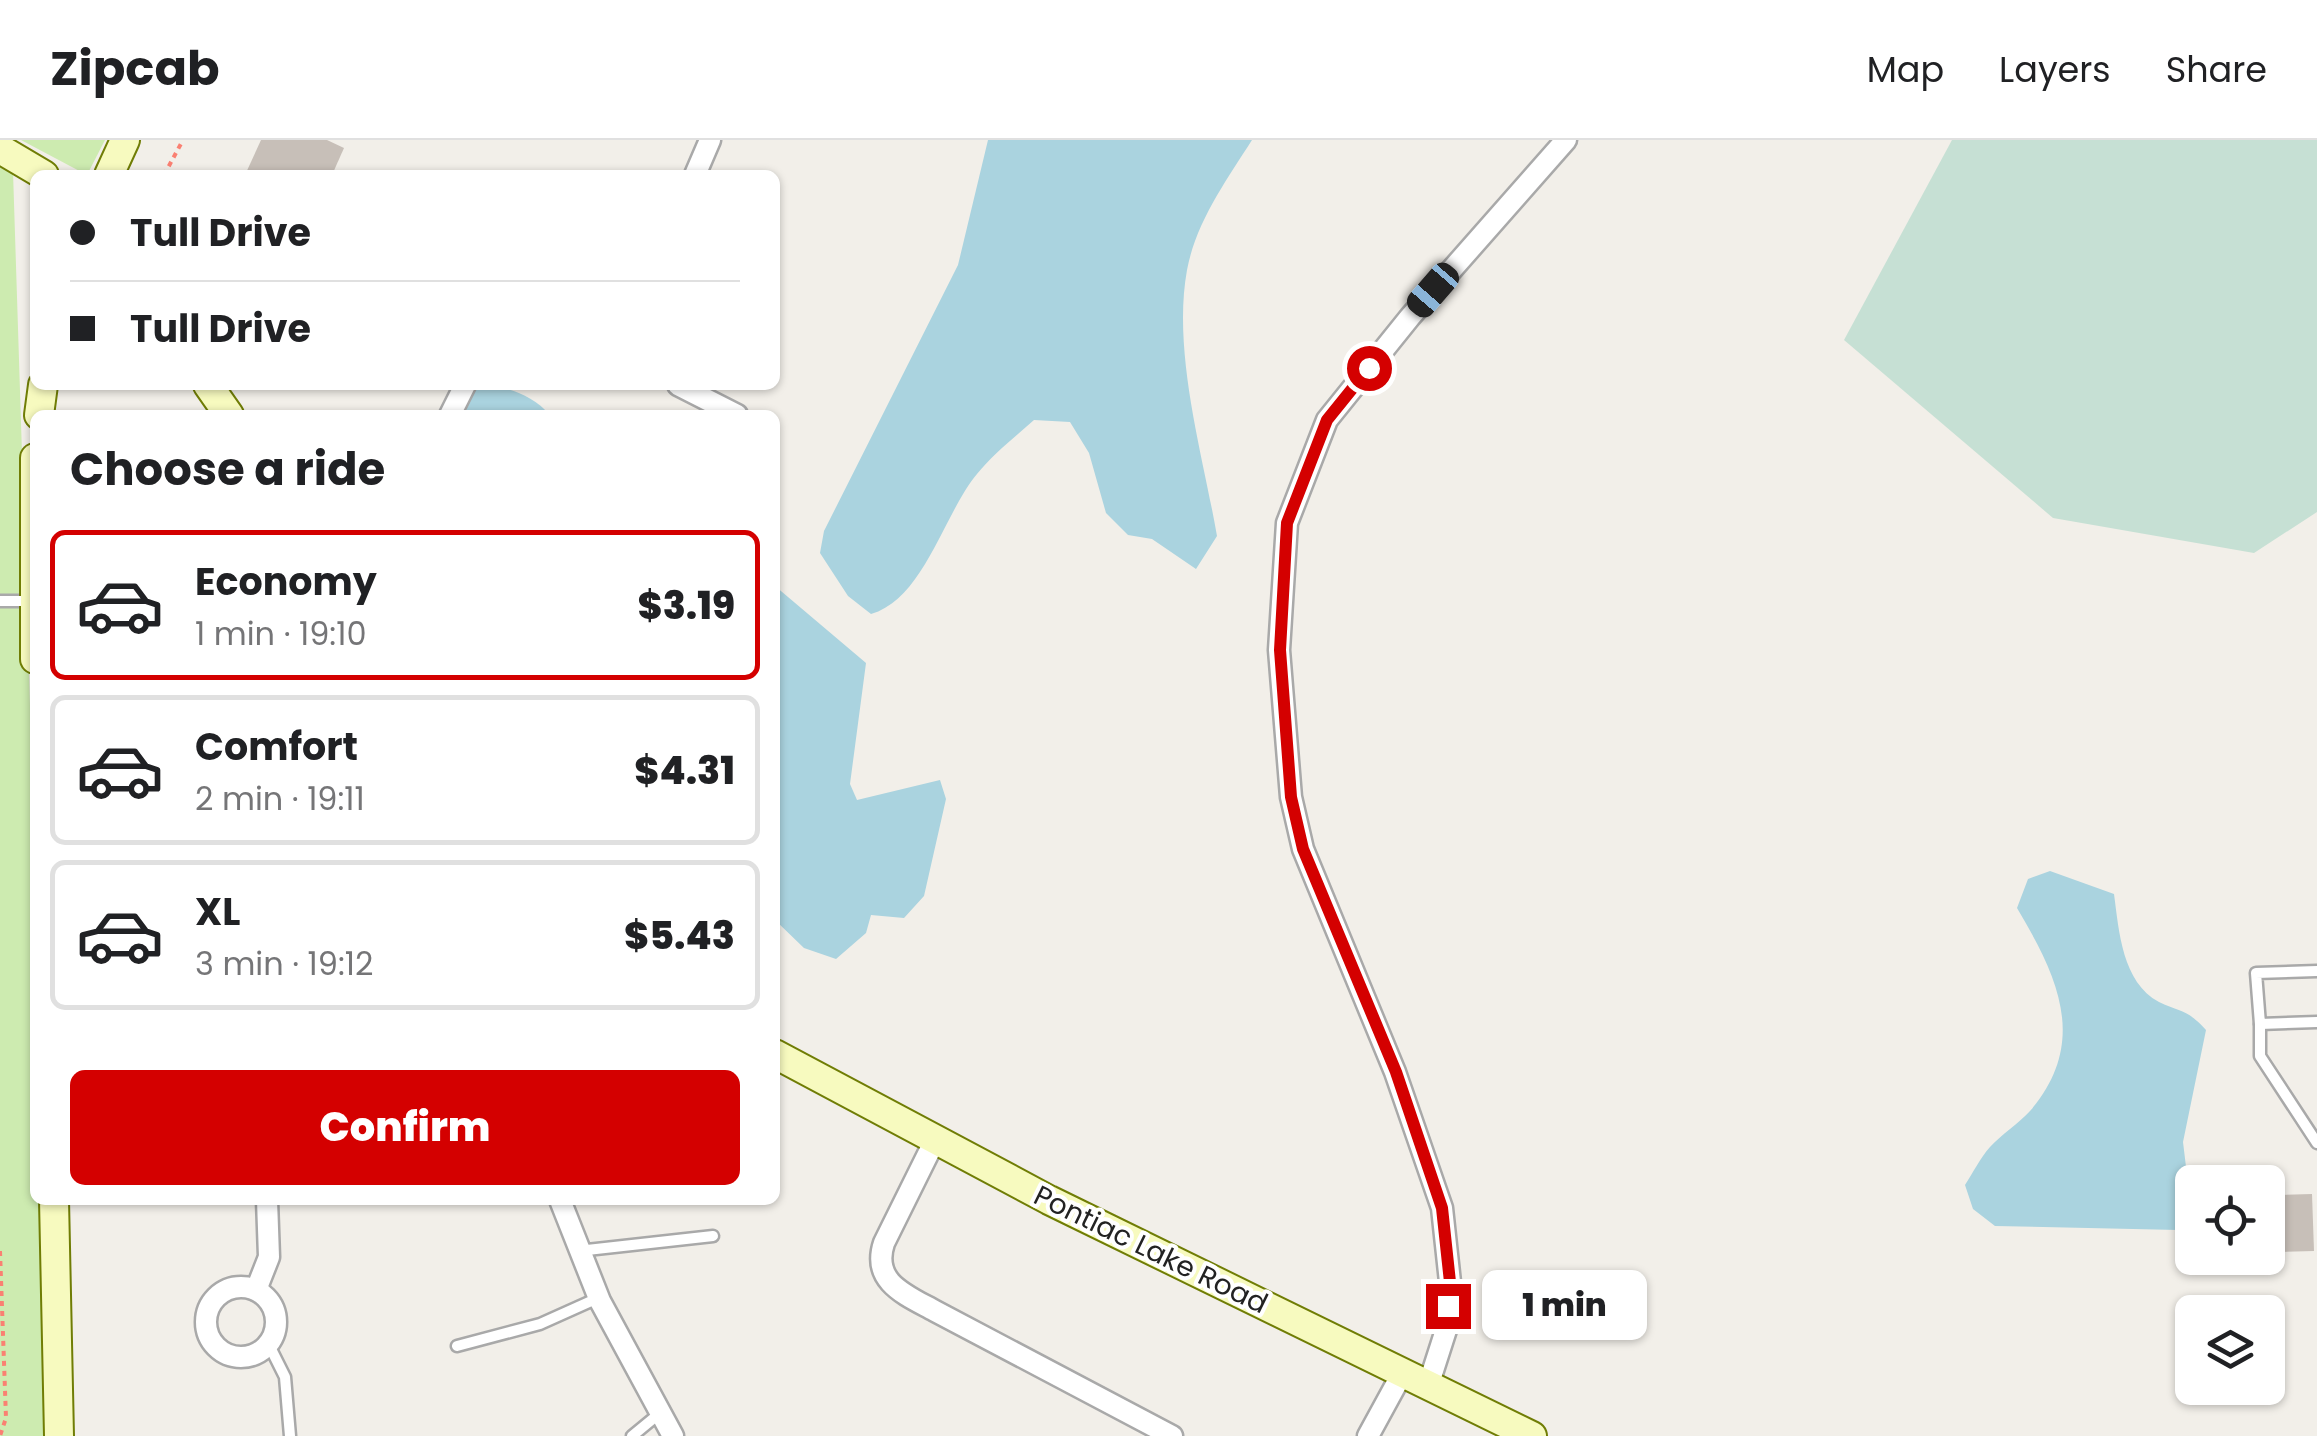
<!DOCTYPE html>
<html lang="en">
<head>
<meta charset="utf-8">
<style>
  :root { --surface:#fff; --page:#f6f6f6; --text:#202124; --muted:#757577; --line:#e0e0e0; --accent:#d40000 }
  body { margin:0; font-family:Poppins,sans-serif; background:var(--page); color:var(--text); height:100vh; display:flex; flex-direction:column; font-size:38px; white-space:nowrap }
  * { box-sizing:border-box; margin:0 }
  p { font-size:32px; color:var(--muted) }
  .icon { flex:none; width:55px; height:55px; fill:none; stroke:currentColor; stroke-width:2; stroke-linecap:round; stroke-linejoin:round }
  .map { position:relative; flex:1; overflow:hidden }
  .details { position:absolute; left:30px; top:270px; width:750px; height:795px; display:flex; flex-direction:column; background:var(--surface); border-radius:15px; box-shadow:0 2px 8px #0004 }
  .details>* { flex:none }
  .guide { position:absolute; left:30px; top:30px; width:750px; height:220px; border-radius:15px; box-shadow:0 2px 8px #0004; display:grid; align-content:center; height:220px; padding:0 40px; background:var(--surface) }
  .controls { position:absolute; left:2175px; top:1025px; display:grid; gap:20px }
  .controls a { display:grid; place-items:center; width:110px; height:110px; border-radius:15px; background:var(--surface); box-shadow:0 2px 8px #0004; font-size:50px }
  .end { position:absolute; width:45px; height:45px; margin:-22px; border:12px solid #d40000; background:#fff; box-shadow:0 0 0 5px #fff }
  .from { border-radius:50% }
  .bubble { position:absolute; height:70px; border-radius:15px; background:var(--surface); box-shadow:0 2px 8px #0004; font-size:32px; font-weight:800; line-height:70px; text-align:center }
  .car { position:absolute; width:30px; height:60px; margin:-30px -15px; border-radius:12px; box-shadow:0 0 8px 2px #0007; background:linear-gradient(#222 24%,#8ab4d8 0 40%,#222 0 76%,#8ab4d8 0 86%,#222 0) }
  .guide b { display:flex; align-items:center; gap:35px; height:95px; font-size:38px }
  .guide b+b { border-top:2px solid var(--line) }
  .guide i { width:25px; height:25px; background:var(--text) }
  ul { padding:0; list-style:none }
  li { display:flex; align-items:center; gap:30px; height:150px; margin:0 20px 15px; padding:0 20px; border:5px solid var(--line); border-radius:15px }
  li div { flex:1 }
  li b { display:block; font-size:38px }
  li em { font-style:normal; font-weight:800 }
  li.on { border-color:var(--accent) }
  li>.icon { width:90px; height:90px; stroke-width:1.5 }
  h2 { padding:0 40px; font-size:45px; line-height:120px }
  .button { display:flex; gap:20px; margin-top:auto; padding:20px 40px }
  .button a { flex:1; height:115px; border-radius:15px; background:var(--accent); color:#fff; font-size:40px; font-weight:800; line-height:115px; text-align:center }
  header { display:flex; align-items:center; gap:60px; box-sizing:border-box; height:140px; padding:0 50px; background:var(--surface); border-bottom:2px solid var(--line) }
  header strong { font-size:48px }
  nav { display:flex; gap:55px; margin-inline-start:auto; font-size:35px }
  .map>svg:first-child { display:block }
  .grass { fill:#cdebb0 }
  .wetland { fill:#c6e0d4 }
  .water { fill:#aad3df }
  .building { fill:#c7bfb8 }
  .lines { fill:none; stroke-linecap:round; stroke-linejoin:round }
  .lane-casing { stroke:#a9a9a9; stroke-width:15 }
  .street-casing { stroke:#a9a9a9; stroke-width:25 }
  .secondary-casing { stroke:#707d05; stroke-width:32 }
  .path { stroke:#fa8072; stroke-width:4; stroke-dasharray:5 5; stroke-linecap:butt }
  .lane { stroke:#fff; stroke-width:10 }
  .street { stroke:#fff; stroke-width:20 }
  .secondary { stroke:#f7fabf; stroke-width:28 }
  .route { stroke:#d40000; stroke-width:12 }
  .labels { text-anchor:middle; stroke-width:8; stroke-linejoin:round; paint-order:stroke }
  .street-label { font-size:28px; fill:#222; stroke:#fff }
</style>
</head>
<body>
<header>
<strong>Zipcab</strong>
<nav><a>Map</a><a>Layers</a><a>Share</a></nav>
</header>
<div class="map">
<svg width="2317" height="1296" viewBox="0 0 2317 1296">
  <rect width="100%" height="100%" fill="#f2efe9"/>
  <g class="grass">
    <path d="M0,0H12L35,722V1060H46L54,1296H0Z"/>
    <path d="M21,0H105L87,35Z"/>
  </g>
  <path class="wetland" d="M1952,0H2317V372L2254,413L2053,378L1844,200Z"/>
  <g class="water">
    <path d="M988,0H1252C1226,41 1196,82 1187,130C1172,212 1203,315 1217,396L1196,429L1152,399L1128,395L1106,373L1089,313L1070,282L1034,280C1015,297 993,314 977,334C944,373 924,459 871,474L848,456L820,413L824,391L958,125Z"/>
    <path d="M472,245C502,245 529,252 550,275H469L464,265Z"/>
    <path d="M775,446L866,523L850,644L857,660L940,640L946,659L924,756L904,778L871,775L866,793L836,819L804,808L775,780Z"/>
    <path d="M2050,731L2114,754C2119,791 2122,842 2159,862C2182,873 2187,869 2206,890L2183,1002L2191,1068L2178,1090L1995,1086L1973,1069L1965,1045C1973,1033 1980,1018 1990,1007C2002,994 2018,984 2030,971C2089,902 2058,837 2017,768L2028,739Z"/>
  </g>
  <g class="building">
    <path d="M261,0H327L344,8L332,35H245Z"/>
    <path d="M2312,1054L2314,1111L2279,1112L2277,1055Z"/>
  </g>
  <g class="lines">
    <defs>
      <g id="lane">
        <path d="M0,461H33"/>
        <path d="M2317,831L2256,833L2260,884L2317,882"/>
        <path d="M2260,884V916L2317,1003"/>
        <path d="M578,1111L713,1096"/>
        <path d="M269,1205L285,1237L290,1296"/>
        <path d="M457,1206L540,1184L598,1158"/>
        <path d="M632,1296L660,1273"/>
      </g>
      <g id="street">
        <path d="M695,35L710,0"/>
        <path d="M678,245L737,275"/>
        <path d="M450,275L465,245"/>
        <path d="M935,1000L884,1103C871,1142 906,1155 935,1171L1172,1296"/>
        <path d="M560,1060L600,1161L673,1296"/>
        <circle cx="241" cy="1182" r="35"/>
        <path d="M256,1150L269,1117L267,1060"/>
        <path d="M1429,1243L1446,1190L1450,1142L1442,1068L1395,932L1303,709L1291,657L1279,510L1287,383L1327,280L1410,177L1566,0"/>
        <path d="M1368,1296L1404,1230"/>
      </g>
      <g id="secondary">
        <path d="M0,9L44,35"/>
        <path d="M109,35L125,0"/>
        <path d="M208,245L229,275"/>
        <path d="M39,275L43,245"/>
        <path d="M35,318V519"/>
        <path d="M775,914L1049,1060L1532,1296"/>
        <path d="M54,1060L59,1296"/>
      </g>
    </defs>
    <use href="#lane" class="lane-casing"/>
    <use href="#street" class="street-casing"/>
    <use href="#secondary" class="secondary-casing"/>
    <g class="path">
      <path d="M164,35L183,0"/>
      <path d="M0,1111L6,1278L0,1296"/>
    </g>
    <use href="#lane" class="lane"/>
    <use href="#street" class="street"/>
    <use href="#secondary" class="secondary"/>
  </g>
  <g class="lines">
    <path class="route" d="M1369,228L1327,280L1287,383L1280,510L1291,657L1303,709L1396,932L1442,1068L1450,1142L1448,1166"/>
  </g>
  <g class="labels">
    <g class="street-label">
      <text transform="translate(1151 1109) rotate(26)" y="10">Pontiac Lake Road</text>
    </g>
  </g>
</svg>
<div class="controls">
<a><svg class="icon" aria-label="locate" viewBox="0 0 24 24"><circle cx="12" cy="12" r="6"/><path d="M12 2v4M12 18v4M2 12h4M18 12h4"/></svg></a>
<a><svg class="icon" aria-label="layers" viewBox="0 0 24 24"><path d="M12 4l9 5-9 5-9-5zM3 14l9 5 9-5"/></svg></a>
</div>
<i class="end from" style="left:1369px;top:228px"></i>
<i class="end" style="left:1448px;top:1166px"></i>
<div class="bubble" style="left:1482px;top:1130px;width:165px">1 min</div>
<i class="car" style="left:1433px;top:150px;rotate:221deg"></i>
<div class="guide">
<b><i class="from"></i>Tull Drive</b>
<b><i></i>Tull Drive</b>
</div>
<section class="details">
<h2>Choose a ride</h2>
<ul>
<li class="on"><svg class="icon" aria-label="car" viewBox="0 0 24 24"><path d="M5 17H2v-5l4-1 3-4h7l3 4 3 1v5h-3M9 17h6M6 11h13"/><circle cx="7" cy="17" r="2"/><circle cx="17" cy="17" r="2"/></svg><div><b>Economy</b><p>1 min · 19:10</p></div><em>$3.19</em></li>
<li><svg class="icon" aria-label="car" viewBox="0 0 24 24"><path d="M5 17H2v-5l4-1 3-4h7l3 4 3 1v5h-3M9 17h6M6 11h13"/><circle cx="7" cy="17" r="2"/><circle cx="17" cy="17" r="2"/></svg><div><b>Comfort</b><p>2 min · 19:11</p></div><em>$4.31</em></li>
<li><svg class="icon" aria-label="car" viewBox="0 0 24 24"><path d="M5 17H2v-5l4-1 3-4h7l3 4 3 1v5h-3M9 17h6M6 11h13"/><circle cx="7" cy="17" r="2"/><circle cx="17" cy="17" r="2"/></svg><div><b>XL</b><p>3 min · 19:12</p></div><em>$5.43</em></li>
</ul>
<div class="button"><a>Confirm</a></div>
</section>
</div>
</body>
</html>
